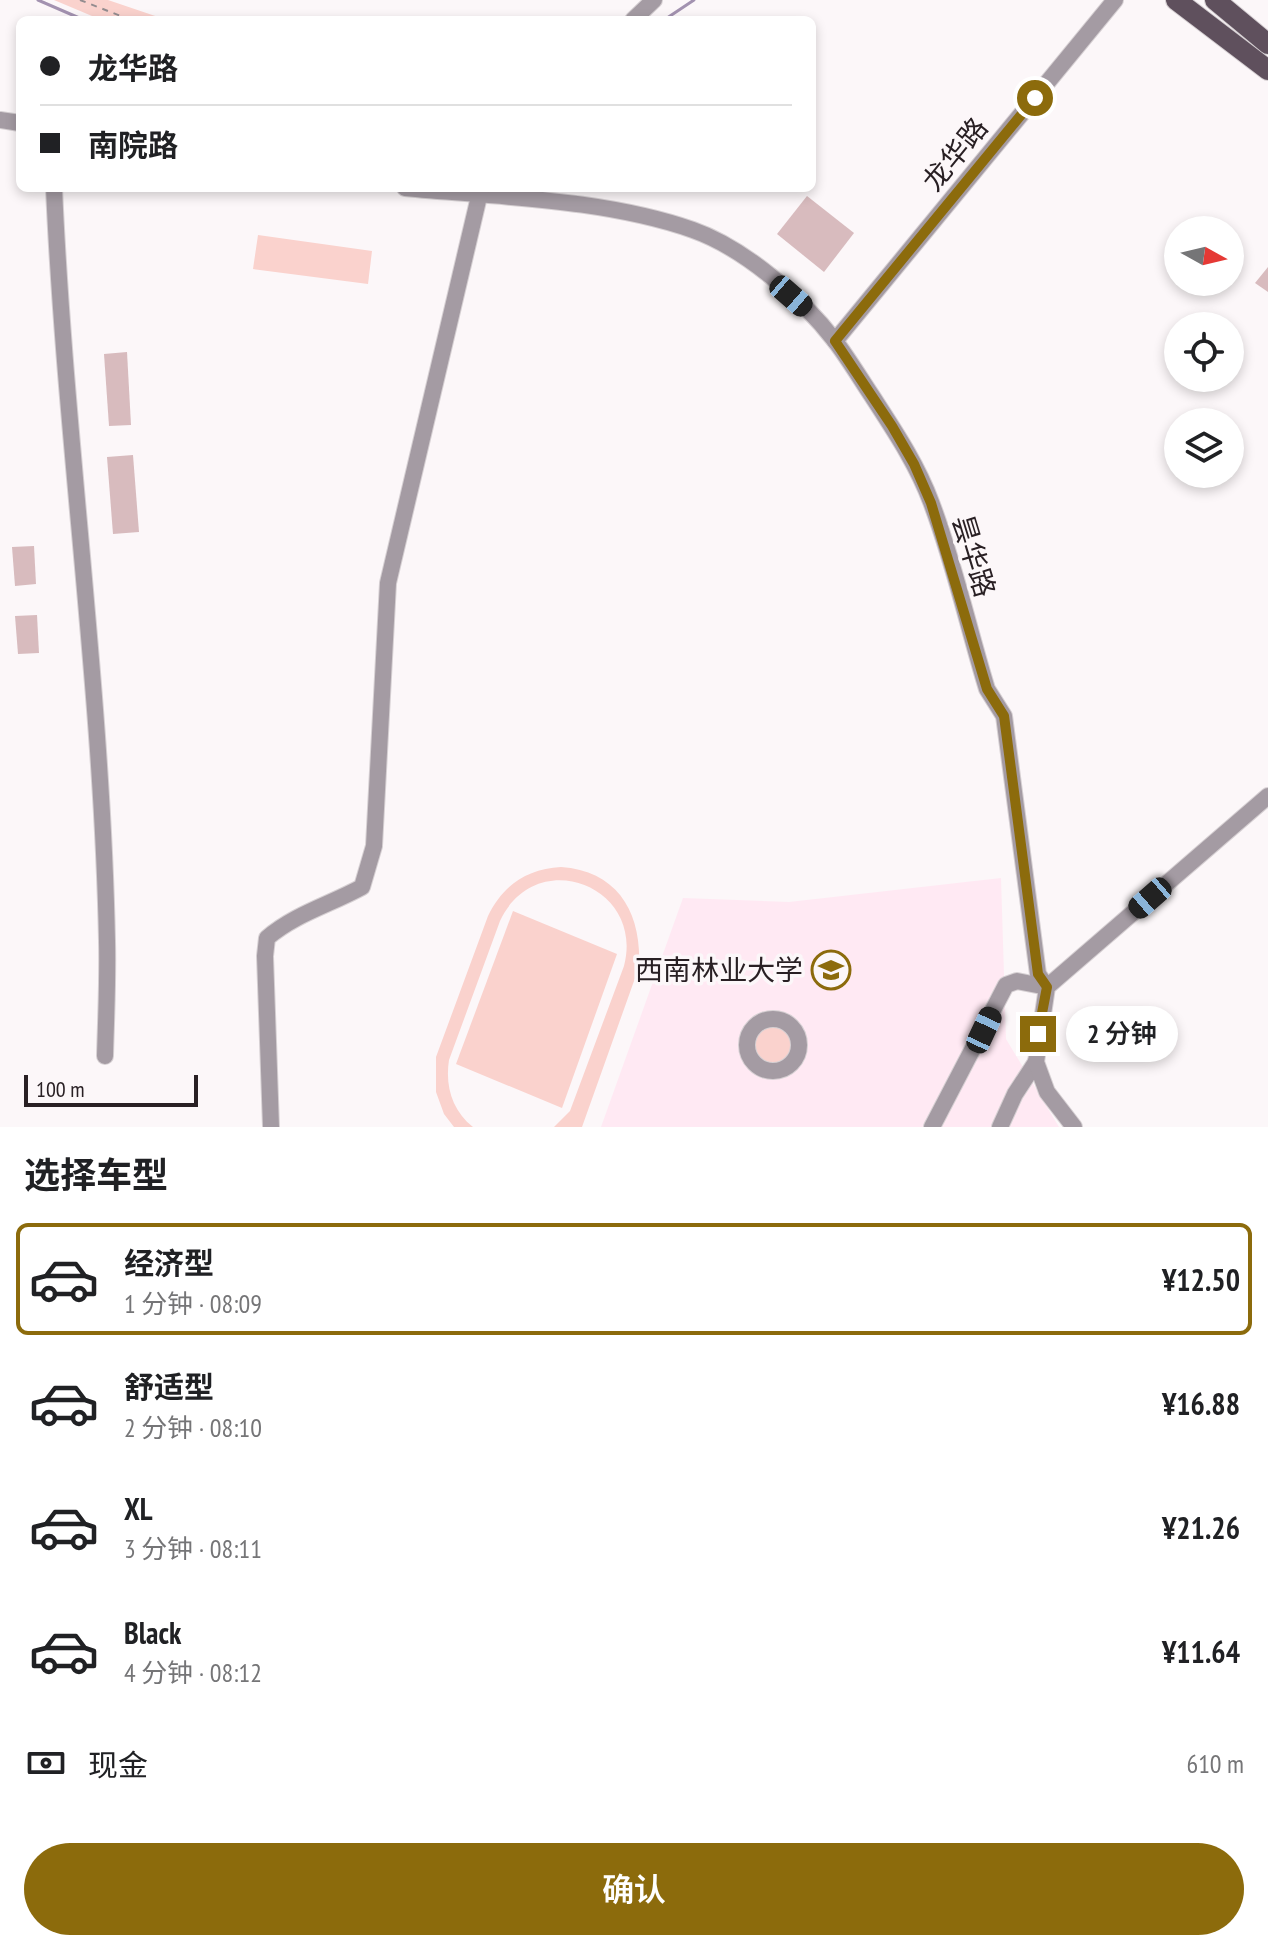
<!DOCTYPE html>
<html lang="zh">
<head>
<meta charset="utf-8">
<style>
  :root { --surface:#fff; --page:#f2f2f2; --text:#202124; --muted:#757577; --line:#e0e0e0; --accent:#8c6b0c }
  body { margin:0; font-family:"PT Sans Narrow","Noto Sans SC",sans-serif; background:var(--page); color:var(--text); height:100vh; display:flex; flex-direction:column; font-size:30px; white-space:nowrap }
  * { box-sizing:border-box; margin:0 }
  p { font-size:26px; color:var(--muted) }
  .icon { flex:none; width:44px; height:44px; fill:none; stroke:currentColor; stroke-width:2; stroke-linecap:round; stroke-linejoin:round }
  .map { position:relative; height:1127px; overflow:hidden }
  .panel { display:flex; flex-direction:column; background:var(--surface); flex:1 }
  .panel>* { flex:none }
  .top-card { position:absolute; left:16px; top:16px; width:800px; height:176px; border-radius:12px; box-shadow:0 4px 12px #0003; display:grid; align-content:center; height:176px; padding:0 24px; background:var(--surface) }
  .needle { width:52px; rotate:98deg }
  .controls { position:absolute; left:1164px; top:216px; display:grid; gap:16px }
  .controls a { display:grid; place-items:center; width:80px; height:80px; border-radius:50%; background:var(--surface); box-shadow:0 4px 12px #0003; font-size:40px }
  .scale { position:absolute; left:24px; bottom:20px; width:174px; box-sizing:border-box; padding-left:8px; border:4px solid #292024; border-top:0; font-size:22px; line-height:28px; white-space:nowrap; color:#292024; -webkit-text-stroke:6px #fcf7f9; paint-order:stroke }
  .end { position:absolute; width:36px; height:36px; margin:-18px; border:10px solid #8c6b0c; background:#fff; box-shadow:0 0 0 4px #fff }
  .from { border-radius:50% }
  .bubble { position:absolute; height:56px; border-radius:28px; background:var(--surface); box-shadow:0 4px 12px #0003; font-size:26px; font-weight:600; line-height:56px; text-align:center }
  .car { position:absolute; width:24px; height:48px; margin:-24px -12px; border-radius:10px; box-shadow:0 0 6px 2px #0007; background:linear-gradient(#222 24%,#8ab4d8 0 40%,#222 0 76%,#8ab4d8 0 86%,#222 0) }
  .top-card b { display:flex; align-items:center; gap:28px; height:76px; font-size:30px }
  .top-card b+b { border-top:2px solid var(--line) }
  .top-card i { width:20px; height:20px; background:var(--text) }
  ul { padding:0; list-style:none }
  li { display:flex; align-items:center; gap:24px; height:112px; margin:0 16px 12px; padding:0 8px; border:4px solid transparent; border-radius:12px }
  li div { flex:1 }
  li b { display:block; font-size:30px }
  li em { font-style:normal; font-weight:600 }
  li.selected { border-color:var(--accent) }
  li>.icon { width:72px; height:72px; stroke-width:1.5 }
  h2 { padding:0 24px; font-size:36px; line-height:96px }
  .pay { display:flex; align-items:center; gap:20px; height:88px; padding:0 24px; font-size:30px }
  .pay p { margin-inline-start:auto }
  .cta { display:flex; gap:16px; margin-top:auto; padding:16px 24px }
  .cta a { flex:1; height:92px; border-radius:48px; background:var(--accent); color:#fff; font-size:32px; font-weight:600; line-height:92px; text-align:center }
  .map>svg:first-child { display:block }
  .built { fill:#ffe9f3 }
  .green { fill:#fad2cd }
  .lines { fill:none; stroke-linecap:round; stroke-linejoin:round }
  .stream { stroke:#a392b0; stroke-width:3 }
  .building { fill:#d8bbbe }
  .minor-casing { stroke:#d6d0d3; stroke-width:18 }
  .major-casing { stroke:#d6d0d3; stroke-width:22 }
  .path { stroke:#938c8f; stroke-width:2; stroke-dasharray:6 6; stroke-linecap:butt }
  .minor { stroke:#a49ba3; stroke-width:16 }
  .major { stroke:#5f505d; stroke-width:20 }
  .route { stroke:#8c6b0c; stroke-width:10 }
  .labels { text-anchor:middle; stroke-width:7; stroke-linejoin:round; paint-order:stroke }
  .street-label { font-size:28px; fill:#292024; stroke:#fcf7f9 }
  .poi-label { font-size:28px; fill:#292024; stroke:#fcf7f9; text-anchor:end }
</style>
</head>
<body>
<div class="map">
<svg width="1268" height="1127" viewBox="0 0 1268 1127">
  <rect width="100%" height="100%" fill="#fcf7f9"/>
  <path class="built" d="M1001,878L1006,1039L1059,1127H601L683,898L789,902Z"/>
  <g class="green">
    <path d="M54,0H108L167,20H90L92,16Z"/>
    <path d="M258,235L372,251L368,284L253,269Z"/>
    <path d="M561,867C618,871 642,913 639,967L582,1127H554L570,1111L624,966C645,886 536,844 500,921L449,1060C445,1086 452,1110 473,1127H454L444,1114L436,1092V1057L488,916C503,885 527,869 561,867Z"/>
    <path d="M513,911L617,954L562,1108L456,1064Z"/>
    <circle cx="774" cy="1045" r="19"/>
  </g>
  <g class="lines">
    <g class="stream">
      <path d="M38,0L84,20"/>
      <path d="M664,20L694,0"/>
    </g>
  </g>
  <g class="building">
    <path d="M807,196L854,233L824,272L777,234Z"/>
    <path d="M1268,267V292L1255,283Z"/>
    <path d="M127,352L131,425L109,426L104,354Z"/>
    <path d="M133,455L139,532L113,534L107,457Z"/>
    <path d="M34,546L36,584L15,586L12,547Z"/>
    <path d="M37,615L39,653L18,654L15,616Z"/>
  </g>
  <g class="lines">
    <defs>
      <g id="minor">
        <path d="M633,20L654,0"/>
        <path d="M0,120L20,123"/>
        <path d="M54,188C65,439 102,690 107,941C108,980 106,1018 105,1056"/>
        <path d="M405,188C497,197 605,199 693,230C744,248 802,298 835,341C848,358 860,378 872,396C894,430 917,464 931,502C954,562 968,627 987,689L1004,716L1038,974L1047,987"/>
        <path d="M835,341L1115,0"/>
        <circle cx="773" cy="1045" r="26"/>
        <path d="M271,1127L265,956L267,938C295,914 329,905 362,887L374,846L388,583L481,188"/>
        <path d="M932,1127L1006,985L1017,981L1047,987"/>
        <path d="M1000,1127L1015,1094L1036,1062"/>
        <path d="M1074,1127L1047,1092L1036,1062L1047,987L1268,796"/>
      </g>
      <g id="major">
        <path d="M1176,0L1268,70"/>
        <path d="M1215,0L1268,44"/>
      </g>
    </defs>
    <use href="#minor" class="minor-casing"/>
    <use href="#major" class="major-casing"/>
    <path class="path" d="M80,0L131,20"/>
    <use href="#minor" class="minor"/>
    <use href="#major" class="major"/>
  </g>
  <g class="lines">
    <path class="route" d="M1035,98L835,341L892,426L914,464L931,503L987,689L1004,716L1038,974L1047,987L1038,1034"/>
  </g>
  <defs>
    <symbol id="university-ring" viewBox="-11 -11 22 22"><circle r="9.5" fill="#fcf7f9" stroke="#8c6b0c" stroke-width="1.5"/><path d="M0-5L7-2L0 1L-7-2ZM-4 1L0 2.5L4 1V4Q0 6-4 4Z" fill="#8c6b0c"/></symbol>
  </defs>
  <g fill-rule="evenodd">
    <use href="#university-ring" x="809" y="948" width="44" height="44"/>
  </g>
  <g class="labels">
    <g class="street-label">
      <text transform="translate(955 154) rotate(-51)" y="10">龙华路</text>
      <text transform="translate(974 556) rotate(73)" y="10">昙华路</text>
    </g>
    <g class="poi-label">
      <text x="803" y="980">西南林业大学</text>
    </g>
  </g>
</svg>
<div class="controls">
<a><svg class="needle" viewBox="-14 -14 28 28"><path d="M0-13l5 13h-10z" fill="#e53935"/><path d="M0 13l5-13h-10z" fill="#757577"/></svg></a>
<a><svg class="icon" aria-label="locate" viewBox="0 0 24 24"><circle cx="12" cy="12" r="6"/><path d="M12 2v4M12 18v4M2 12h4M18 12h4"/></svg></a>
<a><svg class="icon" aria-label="layers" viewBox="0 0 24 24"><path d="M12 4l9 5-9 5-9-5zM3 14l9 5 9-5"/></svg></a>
</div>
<div class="scale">100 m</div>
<i class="end from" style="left:1035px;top:98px"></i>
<i class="end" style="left:1038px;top:1034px"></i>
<div class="bubble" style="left:1066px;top:1006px;width:112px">2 分钟</div>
<i class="car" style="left:791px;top:296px;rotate:131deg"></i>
<i class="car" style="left:1150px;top:898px;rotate:229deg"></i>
<i class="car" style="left:984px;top:1030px;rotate:25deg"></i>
<div class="top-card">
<b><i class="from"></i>龙华路</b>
<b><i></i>南院路</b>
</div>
</div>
<section class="panel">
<h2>选择车型</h2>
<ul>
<li class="selected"><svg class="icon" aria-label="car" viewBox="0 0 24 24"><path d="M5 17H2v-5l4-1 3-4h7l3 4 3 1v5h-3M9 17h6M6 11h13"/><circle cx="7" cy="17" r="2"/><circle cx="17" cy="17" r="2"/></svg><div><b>经济型</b><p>1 分钟 · 08:09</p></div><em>¥12.50</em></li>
<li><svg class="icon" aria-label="car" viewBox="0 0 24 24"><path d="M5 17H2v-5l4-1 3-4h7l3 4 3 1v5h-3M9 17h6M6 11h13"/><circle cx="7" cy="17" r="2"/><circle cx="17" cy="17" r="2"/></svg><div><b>舒适型</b><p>2 分钟 · 08:10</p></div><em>¥16.88</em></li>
<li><svg class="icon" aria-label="car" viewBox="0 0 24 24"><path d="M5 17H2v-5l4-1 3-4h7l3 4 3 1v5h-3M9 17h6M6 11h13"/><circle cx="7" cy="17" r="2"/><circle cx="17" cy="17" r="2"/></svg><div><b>XL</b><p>3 分钟 · 08:11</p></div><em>¥21.26</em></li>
<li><svg class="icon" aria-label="car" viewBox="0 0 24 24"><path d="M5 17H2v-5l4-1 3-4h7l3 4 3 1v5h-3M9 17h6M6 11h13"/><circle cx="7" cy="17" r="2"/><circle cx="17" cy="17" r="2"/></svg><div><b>Black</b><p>4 分钟 · 08:12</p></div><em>¥11.64</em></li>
</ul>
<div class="pay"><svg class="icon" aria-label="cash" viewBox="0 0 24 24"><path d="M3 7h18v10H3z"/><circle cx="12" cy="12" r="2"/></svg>现金<p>610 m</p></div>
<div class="cta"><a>确认</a></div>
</section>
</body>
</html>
